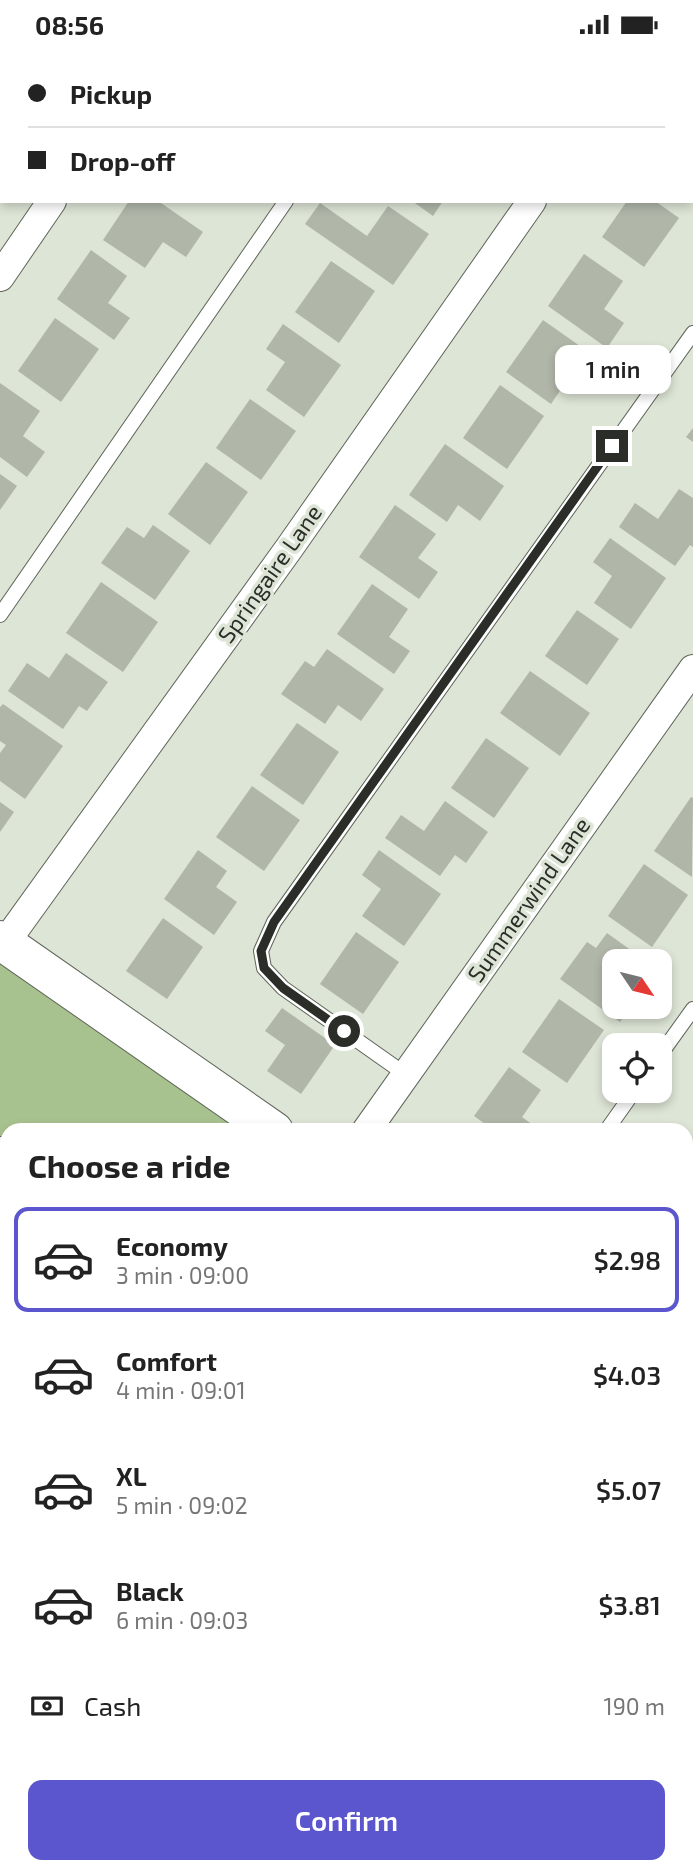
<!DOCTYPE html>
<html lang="en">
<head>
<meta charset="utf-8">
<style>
  :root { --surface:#fff; --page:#f6f6f6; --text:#222; --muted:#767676; --line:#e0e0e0; --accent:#5b56ce }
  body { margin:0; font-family:"Exo 2",sans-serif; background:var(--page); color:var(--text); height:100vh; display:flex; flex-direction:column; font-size:26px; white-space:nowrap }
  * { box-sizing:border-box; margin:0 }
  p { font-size:23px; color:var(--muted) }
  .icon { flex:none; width:38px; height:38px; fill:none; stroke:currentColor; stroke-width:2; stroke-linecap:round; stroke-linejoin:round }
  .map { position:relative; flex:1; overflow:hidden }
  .panel { position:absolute; left:0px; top:1074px; width:693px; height:751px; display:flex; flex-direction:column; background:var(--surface); border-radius:21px 21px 0 0; box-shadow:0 4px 10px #0003 }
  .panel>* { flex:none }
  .banner { position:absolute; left:0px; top:0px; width:693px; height:154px; box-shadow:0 4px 10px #0003; display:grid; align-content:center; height:154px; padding:0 28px; background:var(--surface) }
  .needle { width:46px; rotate:125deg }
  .tools { position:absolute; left:602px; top:900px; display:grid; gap:14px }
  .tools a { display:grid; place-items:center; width:70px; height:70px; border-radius:14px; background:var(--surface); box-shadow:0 4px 10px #0003; font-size:35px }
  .end { position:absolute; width:32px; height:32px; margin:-16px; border:9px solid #2a2d28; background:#fff; box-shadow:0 0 0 4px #fff }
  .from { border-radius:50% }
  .bubble { position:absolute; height:49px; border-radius:14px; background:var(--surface); box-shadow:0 4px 10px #0003; font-size:23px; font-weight:600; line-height:49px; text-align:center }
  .banner b { display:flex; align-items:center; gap:24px; height:66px; font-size:26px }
  .banner b+b { border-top:2px solid var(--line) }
  .banner i { width:18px; height:18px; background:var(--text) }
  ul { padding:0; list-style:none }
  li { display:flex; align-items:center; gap:21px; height:105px; margin:0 14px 10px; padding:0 14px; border:4px solid transparent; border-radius:14px }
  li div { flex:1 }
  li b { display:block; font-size:26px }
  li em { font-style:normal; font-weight:600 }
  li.current { border-color:var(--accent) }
  li>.icon { width:63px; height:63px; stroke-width:1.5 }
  h2 { padding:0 28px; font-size:32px; line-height:84px }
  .pay { display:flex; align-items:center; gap:18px; height:77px; padding:0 28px; font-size:26px }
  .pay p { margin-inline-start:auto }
  .primary-button { display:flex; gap:14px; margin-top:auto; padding:14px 28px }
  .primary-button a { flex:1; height:80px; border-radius:14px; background:var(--accent); color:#fff; font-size:28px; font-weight:600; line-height:80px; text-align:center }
  .status { display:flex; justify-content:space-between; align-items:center; height:49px; padding:0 35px; background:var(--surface); direction:ltr }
  .status svg { height:19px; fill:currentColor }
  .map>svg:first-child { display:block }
  .green { fill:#a8c28f }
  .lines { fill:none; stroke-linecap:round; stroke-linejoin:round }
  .stream { stroke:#839d6a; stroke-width:8 }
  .building { fill:#b0b7a9 }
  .lane-casing { stroke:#5f6659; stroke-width:16 }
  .street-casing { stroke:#5f6659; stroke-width:30 }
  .secondary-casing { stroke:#5f6659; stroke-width:40 }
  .lane { stroke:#fff; stroke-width:14 }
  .street { stroke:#fff; stroke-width:28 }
  .secondary { stroke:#fff; stroke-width:38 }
  .route { stroke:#2a2d28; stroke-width:9 }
  .labels { text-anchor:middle; stroke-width:7; stroke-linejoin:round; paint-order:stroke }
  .street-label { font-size:23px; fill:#2a2d28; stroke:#dde5d6 }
</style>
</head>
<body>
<div class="status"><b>08:56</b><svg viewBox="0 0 49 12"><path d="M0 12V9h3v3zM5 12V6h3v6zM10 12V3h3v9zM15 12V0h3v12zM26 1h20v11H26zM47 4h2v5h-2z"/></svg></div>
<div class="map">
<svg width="693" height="1824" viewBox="0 0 693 1824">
  <rect width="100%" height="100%" fill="#dde5d6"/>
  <g class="green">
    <path d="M0,909L248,1081L7,1082V1092L0,1087Z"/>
    <path d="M686,1386L693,1391V1569L686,1564Z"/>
    <path d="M686,1616L693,1621V1696L686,1699Z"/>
    <path d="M121,1818H407L393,1824H108Z"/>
  </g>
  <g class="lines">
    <path class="stream" d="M248,1824L263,1818"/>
  </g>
  <g class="building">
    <path d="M129,152H158L203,183L186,208L163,193L145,219L103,191Z"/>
    <path d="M412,152H443L433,167Z"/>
    <path d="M627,152H655L679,169L644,218L602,188Z"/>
    <path d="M320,154L367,187L388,157L429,185L393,236L305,175Z"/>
    <path d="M91,201L127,227L108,254L130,269L114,291L57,250Z"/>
    <path d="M584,205L623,232L604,260L624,274L607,299L548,257Z"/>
    <path d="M331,212L375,242L339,294L295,263Z"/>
    <path d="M55,269L99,300L61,353L18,322Z"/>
    <path d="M543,271L587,302L551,355L506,323Z"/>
    <path d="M283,275L341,316L304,368L266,341L285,313L266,300Z"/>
    <path d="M0,334L40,362L23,387L45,403L27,428L0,408Z"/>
    <path d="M500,336L544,367L507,420L463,389Z"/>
    <path d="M250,350L296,382L261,431L216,399Z"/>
    <path d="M693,379V393L686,388Z"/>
    <path d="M445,395L504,437L480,472L458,456L447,473L409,446Z"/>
    <path d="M206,413L248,443L210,496L168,465Z"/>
    <path d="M0,425L17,437L0,461Z"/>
    <path d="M679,440L693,449V498L690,496L675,517L619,478L635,454L658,470Z"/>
    <path d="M395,456L436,485L418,509L438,523L419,550L359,508Z"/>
    <path d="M153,476L190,502L155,551L101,514L127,478L144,489Z"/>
    <path d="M610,489L666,529L631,580L594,554L612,527L593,513Z"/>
    <path d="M101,533L158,573L123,623L66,584Z"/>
    <path d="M372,535L408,560L389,588L410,602L394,625L337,585Z"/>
    <path d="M577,561L619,590L587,636L545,607Z"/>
    <path d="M327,600L384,640L361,672L338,656L325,675L281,645L305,612L314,618Z"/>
    <path d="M66,604L108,633L87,662L79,657L63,680L8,642L27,614L49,629Z"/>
    <path d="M530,622L590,664L560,707L500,664Z"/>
    <path d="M3,655L63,697L25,750L0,732V704L6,696L0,692V658Z"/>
    <path d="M297,674L339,703L303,756L260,726Z"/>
    <path d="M486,689L529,719L494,769L451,739Z"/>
    <path d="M252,737L300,771L264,822L216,788Z"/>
    <path d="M691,748L693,749L692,828L654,802Z"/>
    <path d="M445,752L488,783L466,814L455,806L440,827L385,789L401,766L424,782Z"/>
    <path d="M0,753L14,763L0,783Z"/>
    <path d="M198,801L227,822L216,838L237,853L214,886L164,850Z"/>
    <path d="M379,801L441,845L404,897L362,867L381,840L362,826Z"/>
    <path d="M644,815L688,846L652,898L608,867Z"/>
    <path d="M163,869L203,898L167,950L126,922Z"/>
    <path d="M356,883L399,913L363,965L320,935Z"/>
    <path d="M607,884L646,912H614V957H631L620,973L560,930L587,893L596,899Z"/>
    <path d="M559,950L604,981L567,1034L522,1003Z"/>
    <path d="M282,959L335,996L301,1045L267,1022L285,996L265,982Z"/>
    <path d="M509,1018L541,1041L522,1068L541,1082H495L474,1067Z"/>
    <path d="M686,1112L693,1117V1164L686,1174Z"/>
    <path d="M0,1331L7,1338V1377L0,1370Z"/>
    <path d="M0,1392L7,1399L0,1407Z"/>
    <path d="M7,1652V1706L0,1700V1660Z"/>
  </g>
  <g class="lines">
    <defs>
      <g id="lane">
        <path d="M386,2V0"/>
        <path d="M0,566L286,152"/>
        <path d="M660,1006L693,960"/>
        <path d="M405,1025L283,939L264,919L261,902L274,873L693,284"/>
        <path d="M606,1082L635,1041"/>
        <path d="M686,1217L693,1222"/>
        <path d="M0,1263L7,1265"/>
        <path d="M0,1578L7,1586"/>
        <path d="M74,1824L87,1818"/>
      </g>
      <g id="street">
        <path d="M157,2L158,0"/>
        <path d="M589,2V0"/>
        <path d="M0,228L52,152"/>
        <path d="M5,894L290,498L532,152"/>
        <path d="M366,1082L693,620"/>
        <path d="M686,1306L693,1296"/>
        <path d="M0,1487L7,1481"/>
      </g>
      <g id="secondary">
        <path d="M0,891L274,1082"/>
        <path d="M0,1107L7,1112"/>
        <path d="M686,1369L693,1374"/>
        <path d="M686,1587L693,1591"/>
      </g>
    </defs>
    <use href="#lane" class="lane-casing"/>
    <use href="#street" class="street-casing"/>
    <use href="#secondary" class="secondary-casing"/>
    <use href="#lane" class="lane"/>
    <use href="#street" class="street"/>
    <use href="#secondary" class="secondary"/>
  </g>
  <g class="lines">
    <path class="route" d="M344,982L283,939L264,919L261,902L274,873L612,397"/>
  </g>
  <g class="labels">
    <g class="street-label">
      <text transform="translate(270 525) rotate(-55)" y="8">Springaire Lane</text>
      <text transform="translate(529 851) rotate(-55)" y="8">Summerwind Lane</text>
    </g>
  </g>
</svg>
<div class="tools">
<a><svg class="needle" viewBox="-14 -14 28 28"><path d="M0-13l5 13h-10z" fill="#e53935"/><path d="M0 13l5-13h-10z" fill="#767676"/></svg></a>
<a><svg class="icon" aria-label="locate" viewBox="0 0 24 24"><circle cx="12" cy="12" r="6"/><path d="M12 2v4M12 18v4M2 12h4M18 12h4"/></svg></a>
</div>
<i class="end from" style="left:344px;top:982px"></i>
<i class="end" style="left:612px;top:397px"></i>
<div class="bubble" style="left:555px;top:296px;width:116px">1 min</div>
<div class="banner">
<b><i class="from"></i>Pickup</b>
<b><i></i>Drop-off</b>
</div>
<section class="panel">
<h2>Choose a ride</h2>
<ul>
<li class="current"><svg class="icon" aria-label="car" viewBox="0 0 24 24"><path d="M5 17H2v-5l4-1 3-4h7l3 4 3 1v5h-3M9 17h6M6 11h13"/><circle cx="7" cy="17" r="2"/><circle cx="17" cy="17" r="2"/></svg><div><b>Economy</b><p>3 min · 09:00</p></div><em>$2.98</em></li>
<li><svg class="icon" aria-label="car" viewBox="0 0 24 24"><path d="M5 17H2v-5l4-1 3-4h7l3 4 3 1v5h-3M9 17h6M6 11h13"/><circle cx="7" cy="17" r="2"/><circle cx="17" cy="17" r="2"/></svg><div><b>Comfort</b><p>4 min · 09:01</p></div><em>$4.03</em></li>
<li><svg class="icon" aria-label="car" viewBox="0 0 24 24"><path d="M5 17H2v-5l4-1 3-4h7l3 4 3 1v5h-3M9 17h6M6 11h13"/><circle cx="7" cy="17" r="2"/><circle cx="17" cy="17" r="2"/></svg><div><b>XL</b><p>5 min · 09:02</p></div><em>$5.07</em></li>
<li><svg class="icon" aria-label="car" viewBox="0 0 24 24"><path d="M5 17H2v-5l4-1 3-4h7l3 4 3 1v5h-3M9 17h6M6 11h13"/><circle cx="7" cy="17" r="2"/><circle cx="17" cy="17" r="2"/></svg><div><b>Black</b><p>6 min · 09:03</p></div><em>$3.81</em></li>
</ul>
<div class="pay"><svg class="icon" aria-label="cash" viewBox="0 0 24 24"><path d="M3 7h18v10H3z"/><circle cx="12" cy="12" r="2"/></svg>Cash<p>190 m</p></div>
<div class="primary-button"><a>Confirm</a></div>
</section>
</div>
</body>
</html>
